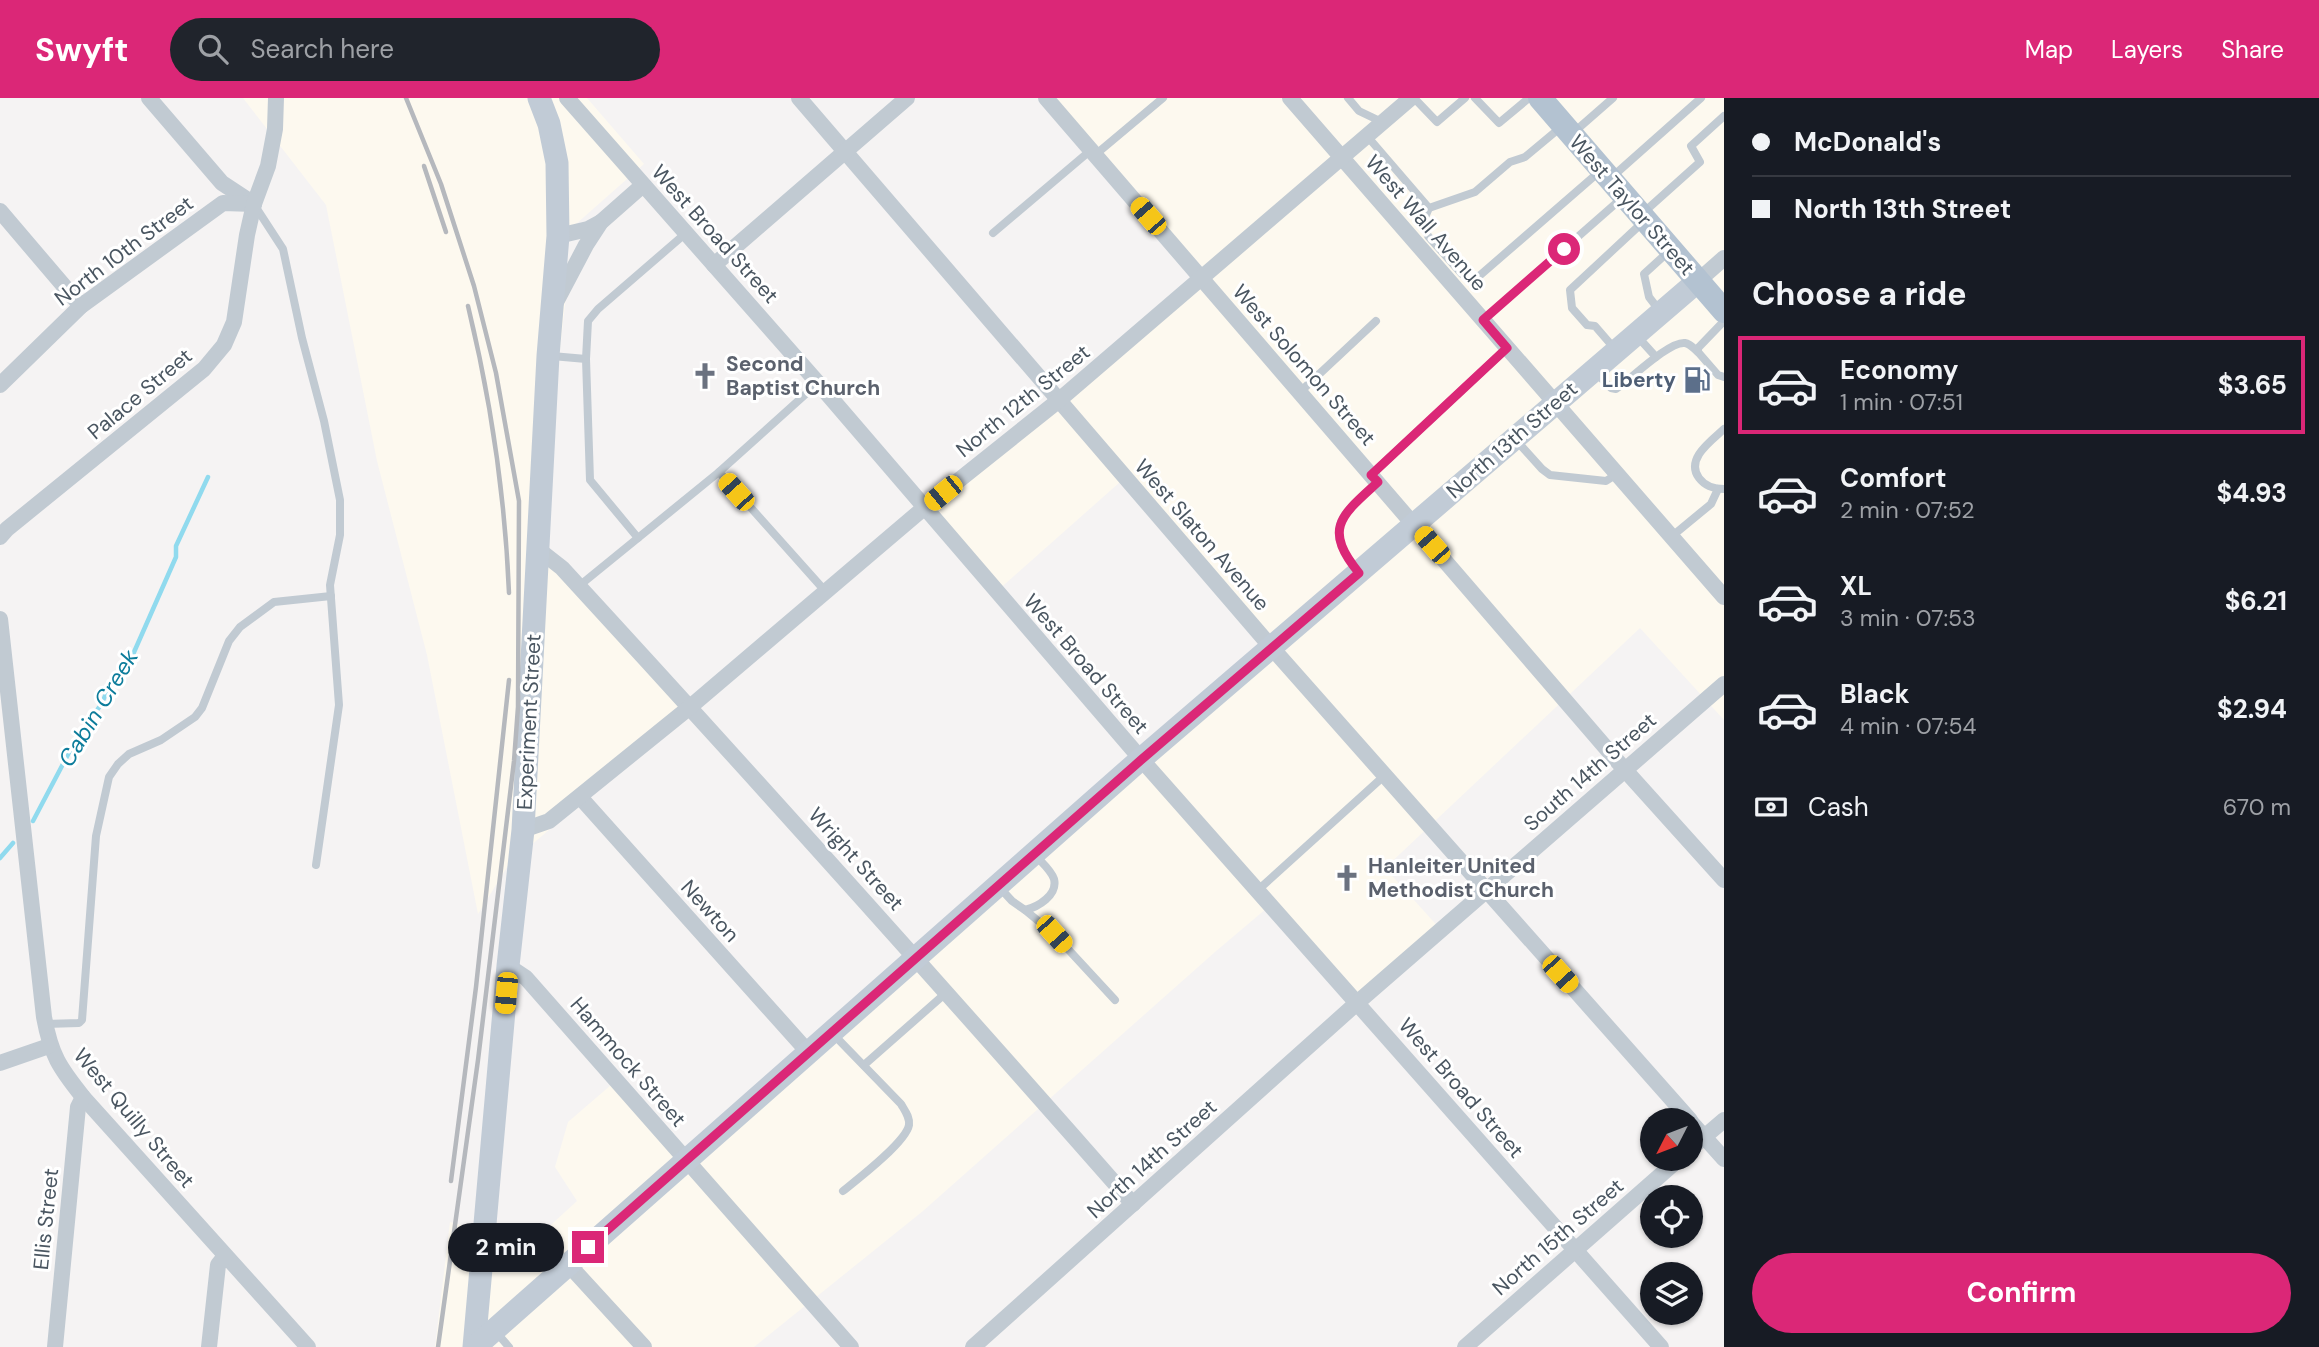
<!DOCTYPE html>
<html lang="en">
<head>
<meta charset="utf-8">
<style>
  :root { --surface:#171b24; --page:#20242c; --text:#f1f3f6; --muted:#9ea1a6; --line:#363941; --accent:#db2777 }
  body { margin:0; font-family:"DM Sans",sans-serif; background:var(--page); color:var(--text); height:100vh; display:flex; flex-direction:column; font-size:26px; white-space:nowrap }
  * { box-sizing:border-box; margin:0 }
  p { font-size:23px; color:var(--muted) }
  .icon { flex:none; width:38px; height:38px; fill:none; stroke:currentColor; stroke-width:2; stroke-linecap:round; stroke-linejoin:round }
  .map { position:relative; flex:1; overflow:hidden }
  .drawer { display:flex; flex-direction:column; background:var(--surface); width:595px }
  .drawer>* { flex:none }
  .hud { display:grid; align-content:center; height:154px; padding:0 28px; background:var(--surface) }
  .needle { width:46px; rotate:228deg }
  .tools { position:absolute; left:1640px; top:1010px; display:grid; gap:14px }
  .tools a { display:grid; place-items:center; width:63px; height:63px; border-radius:50%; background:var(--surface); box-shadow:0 2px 5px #0004; font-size:35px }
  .end { position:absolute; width:32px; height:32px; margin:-16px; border:9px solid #db2777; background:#fff; box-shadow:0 0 0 4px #fff }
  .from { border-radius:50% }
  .bubble { position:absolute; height:49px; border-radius:24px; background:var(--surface); box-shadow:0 2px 5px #0004; font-size:23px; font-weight:700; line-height:49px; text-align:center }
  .car { position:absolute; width:21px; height:42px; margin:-21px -10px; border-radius:9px; box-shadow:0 0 5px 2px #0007; background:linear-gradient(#f5c518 24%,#345 0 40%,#f5c518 0 76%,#345 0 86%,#f5c518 0) }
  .hud b { display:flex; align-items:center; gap:24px; height:66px; font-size:26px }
  .hud b+b { border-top:2px solid var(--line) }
  .hud i { width:18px; height:18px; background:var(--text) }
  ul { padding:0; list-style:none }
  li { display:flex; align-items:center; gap:21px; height:98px; margin:0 14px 10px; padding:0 14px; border:4px solid transparent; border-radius:0px }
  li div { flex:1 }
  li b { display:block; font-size:26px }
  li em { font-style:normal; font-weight:700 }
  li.active { border-color:var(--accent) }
  li>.icon { width:63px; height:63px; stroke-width:1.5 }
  h2 { padding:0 28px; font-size:32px; line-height:84px }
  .pay { display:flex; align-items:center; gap:18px; height:77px; padding:0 28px; font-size:26px }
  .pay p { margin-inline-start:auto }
  .primary-button { display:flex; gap:14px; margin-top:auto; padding:14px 28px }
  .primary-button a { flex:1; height:80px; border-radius:42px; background:var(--accent); color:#fff; font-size:28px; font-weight:700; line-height:80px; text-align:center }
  header { display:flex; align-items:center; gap:42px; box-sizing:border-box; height:98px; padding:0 35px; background:var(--accent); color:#fff }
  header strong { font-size:33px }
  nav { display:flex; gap:38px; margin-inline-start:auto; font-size:24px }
  .search { width:490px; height:63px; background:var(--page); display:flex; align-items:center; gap:18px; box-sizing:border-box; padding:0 24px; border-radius:38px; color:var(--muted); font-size:26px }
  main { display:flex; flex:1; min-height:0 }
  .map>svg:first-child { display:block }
  .commercial { fill:#fdf9ef }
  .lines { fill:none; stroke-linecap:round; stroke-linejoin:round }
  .stream { stroke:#90daee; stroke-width:4.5 }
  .lane { stroke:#c1cad2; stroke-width:8 }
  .street { stroke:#c1cad2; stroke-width:16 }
  .secondary { stroke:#c1cbd6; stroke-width:23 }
  .primary { stroke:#b3c2d1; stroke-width:24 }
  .rail { stroke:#b5b8bd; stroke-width:4.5 }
  .route { stroke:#db2777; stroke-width:9 }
  .labels { text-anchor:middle; stroke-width:6; stroke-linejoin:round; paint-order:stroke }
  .street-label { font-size:21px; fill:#4a5661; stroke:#fff }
  .worship-label { font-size:21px; font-weight:bold; fill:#5b616d; stroke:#fff; text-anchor:start }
  .service-label { font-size:21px; font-weight:bold; fill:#4e5e75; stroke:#fff; text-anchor:end }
  .water-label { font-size:23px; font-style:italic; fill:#0c7c9b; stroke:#fff }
</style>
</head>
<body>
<header>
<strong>Swyft</strong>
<div class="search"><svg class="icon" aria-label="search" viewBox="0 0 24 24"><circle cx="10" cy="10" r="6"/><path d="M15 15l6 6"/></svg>Search here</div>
<nav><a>Map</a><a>Layers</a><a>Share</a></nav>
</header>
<main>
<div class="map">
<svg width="1724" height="1249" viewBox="0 0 1724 1249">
  <rect width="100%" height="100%" fill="#f5f3f3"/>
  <g class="commercial">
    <path d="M243,0H587L644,66L567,134L566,198L539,440L693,609L509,766L478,816L427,557L377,363L326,107Z"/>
    <path d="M1051,0H1724V622L1640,530L1385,770L1442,833L1363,905L1274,804L1215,854L923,1113L754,1249H435L450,1124L530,1146L577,1103L555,1069L568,1024L618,981L690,1058L1276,549L1128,377L997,493L930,411L1205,172Z"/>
  </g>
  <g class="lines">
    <g class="stream">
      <path d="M33,723L73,647L102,605L107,593L127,570L176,459V448L208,379"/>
      <path d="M0,760L13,745"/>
    </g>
    <g class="lane">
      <path d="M1348,0L1359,13L1382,24"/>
      <path d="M1414,0L1437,24L1465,0"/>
      <path d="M1475,0L1499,25L1529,0"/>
      <path d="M1561,29L1525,59L1510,64L1475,94L1429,110L1423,124L1428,138L1462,176L1478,179L1599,74"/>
      <path d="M1573,35L1613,0"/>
      <path d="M1367,38L1429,110"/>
      <path d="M1095,57L1163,0"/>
      <path d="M1612,79L1701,0"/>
      <path d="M255,108L283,151L302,240L324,323L340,402V437L330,487L339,607L316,767"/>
      <path d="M1643,115L1700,64L1691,48L1724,18"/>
      <path d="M993,135L1091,52"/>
      <path d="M1659,212L1649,199L1644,176L1667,155"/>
      <path d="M1483,222L1622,100"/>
      <path d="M1724,223L1698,250V254L1718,277L1724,279"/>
      <path d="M1637,238L1656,259"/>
      <path d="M1614,250L1595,228L1587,227L1572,210L1570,192L1642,125"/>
      <path d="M552,258L586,261L590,382L638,440"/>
      <path d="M586,261L588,223L598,211L686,135"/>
      <path d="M1595,274L1611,290L1616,291C1631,281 1669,243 1685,245C1691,246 1694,251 1698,254"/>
      <path d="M818,285L719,374L826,494"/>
      <path d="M1300,294L1376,223"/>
      <path d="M1724,331C1711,343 1685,361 1699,380C1705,388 1715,391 1724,391"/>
      <path d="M1515,341L1542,371L1550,377L1606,383L1617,376"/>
      <path d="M1371,377L1507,250"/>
      <path d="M1671,439L1711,406L1718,391"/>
      <path d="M1357,472C1321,429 1344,415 1378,384"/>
      <path d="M579,488L719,374"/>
      <path d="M1000,790L1012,803L1025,812C1038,809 1058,797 1054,781C1051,772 1042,765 1036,758"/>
      <path d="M1258,792L1384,678"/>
      <path d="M1025,812L1054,836L1115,902"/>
      <path d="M45,926L79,925L82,922L96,738L109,679L118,666L129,656L161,642L195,619L202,610L229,543L240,529L274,504L331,498"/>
      <path d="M834,937L901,1006C905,1013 910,1019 909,1027C906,1044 858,1081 843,1093"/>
      <path d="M864,967L947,894"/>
      <path d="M496,1234L509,1249"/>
    </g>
    <g class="street">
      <path d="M149,0L222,85L254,106"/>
      <path d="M567,0L818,285L1141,661L1661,1249"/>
      <path d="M799,0L1272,550L1690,1022"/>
      <path d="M1046,0L1625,672L1724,782"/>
      <path d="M1290,0L1724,499"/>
      <path d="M0,113L81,208"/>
      <path d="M558,138L588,131L601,124"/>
      <path d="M714,167L907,0"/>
      <path d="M1698,183L1724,160"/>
      <path d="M556,204L586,147L601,124L643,87"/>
      <path d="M0,287L81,208L223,105L254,106"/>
      <path d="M0,439L7,431L204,271L224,247L234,224L247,137L254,106L268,68L275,31L276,0"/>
      <path d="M539,452L562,470C755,680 945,892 1133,1106"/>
      <path d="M0,521L44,919C51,957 59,969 83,999L308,1249"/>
      <path d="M580,699L809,955"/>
      <path d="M523,732L549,723L690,609L924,410L1058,303L1411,0"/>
      <path d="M508,868L526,880L851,1249"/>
      <path d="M0,965L49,948"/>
      <path d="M1690,1023L1724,1061"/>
      <path d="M1690,1051L1724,1022"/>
      <path d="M568,1166L644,1249"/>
      <path d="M55,1249L78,1009L83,999"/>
      <path d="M209,1249L218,1167L225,1158"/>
      <path d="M973,1249L1358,904L1724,586"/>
      <path d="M1465,1249L1680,1060"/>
    </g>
    <g class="secondary">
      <path d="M474,1249L508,868L523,732L548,258L558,138L557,65L549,26L539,0"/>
      <path d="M475,1249L1141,661L1698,183"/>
    </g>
    <path class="primary" d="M1540,0L1724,213"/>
    <g class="rail">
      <path d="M406,0L441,86L474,188L496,275L519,403L518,609L514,663L478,962L438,1249"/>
      <path d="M424,68L446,134"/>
      <path d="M468,208C491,303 505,397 509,495"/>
      <path d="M451,1083L476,889L509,582"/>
    </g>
  </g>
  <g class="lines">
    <path class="route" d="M588,1149L1141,662L1359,475C1322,430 1342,417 1378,384L1371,377L1507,250L1483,222L1564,151"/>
  </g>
  <defs>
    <symbol id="church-bare" viewBox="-9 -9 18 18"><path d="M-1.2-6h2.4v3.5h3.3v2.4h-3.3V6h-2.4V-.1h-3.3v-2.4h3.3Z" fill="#6b7280" stroke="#fff" stroke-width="2.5" paint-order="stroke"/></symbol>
    <symbol id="fuel-bare" viewBox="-9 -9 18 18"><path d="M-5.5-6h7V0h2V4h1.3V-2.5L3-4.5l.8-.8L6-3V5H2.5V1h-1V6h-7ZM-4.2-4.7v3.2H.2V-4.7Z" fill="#5c6f8a" stroke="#fff" stroke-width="2.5" paint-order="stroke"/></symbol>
  </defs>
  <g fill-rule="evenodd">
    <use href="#church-bare" x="686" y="259" width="38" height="38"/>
    <use href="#fuel-bare" x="1678" y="263" width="38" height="38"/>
    <use href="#church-bare" x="1328" y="761" width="38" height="38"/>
  </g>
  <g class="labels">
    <g class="street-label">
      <text transform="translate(1632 107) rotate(49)" y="7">West Taylor Street</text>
      <text transform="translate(1426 125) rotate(49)" y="7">West Wall Avenue</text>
      <text transform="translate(715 136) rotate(48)" y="7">West Broad Street</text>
      <text transform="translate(124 153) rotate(-37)" y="7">North 10th Street</text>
      <text transform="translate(1304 267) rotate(49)" y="7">West Solomon Street</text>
      <text transform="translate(140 296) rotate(-40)" y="7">Palace Street</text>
      <text transform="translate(1023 303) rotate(-39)" y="7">North 12th Street</text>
      <text transform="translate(1512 342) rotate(-41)" y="7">North 13th Street</text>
      <text transform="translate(1202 437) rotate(49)" y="7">West Slaton Avenue</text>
      <text transform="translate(1086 566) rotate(49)" y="7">West Broad Street</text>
      <text transform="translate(529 624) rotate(-87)" y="7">Experiment Street</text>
      <text transform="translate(1590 674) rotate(-41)" y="7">South 14th Street</text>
      <text transform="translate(856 761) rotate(48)" y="7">Wright Street</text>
      <text transform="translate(710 813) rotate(48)" y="7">Newton</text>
      <text transform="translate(628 964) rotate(49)" y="7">Hammock Street</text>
      <text transform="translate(1461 990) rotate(49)" y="7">West Broad Street</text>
      <text transform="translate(134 1020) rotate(50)" y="7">West Quilly Street</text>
      <text transform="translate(1152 1061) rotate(-42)" y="7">North 14th Street</text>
      <text transform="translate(46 1121) rotate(-84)" y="7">Ellis Street</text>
      <text transform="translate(1558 1139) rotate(-41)" y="7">North 15th Street</text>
    </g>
    <g class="worship-label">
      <text x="726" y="273">Second<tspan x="726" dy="24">Baptist Church</tspan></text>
      <text x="1368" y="775">Hanleiter United<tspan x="1368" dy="24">Methodist Church</tspan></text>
    </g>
    <g class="service-label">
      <text x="1676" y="289">Liberty</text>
    </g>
    <g class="water-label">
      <text transform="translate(98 610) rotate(-59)" y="8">Cabin Creek</text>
    </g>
  </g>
</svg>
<div class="tools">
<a><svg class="needle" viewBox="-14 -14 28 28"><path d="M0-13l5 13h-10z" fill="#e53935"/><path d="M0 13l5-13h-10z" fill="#9ea1a6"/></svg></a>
<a><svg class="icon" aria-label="locate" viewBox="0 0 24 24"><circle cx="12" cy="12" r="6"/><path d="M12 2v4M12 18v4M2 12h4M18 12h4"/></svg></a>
<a><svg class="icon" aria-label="layers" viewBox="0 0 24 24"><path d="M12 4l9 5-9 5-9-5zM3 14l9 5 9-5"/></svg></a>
</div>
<i class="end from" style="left:1564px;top:151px"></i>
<i class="end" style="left:588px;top:1149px"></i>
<div class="bubble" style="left:448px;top:1125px;width:116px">2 min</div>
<i class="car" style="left:1148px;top:118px;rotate:319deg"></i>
<i class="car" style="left:736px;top:394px;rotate:318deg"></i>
<i class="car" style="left:943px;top:395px;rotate:231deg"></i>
<i class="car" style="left:1432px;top:447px;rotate:319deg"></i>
<i class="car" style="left:1054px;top:836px;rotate:138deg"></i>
<i class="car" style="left:1560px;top:876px;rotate:138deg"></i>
<i class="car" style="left:506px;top:895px;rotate:185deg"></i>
</div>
<section class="drawer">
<div class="hud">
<b><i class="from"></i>McDonald's</b>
<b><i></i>North 13th Street</b>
</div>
<h2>Choose a ride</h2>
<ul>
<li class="active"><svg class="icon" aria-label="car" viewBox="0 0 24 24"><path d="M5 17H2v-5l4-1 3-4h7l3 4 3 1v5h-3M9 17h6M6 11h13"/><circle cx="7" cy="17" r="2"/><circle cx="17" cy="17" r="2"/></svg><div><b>Economy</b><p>1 min · 07:51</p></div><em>$3.65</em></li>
<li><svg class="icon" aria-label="car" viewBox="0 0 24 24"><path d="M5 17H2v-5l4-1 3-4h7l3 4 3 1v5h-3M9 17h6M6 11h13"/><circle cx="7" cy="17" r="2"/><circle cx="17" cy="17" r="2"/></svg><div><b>Comfort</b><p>2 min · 07:52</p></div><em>$4.93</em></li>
<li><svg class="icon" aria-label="car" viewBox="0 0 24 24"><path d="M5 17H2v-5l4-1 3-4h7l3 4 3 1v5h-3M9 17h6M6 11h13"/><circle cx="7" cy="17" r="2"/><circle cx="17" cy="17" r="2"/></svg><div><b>XL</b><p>3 min · 07:53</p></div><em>$6.21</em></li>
<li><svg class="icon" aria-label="car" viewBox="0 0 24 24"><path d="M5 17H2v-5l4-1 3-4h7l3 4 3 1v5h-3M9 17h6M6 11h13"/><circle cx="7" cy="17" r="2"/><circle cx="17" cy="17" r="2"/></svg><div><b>Black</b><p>4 min · 07:54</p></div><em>$2.94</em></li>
</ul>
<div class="pay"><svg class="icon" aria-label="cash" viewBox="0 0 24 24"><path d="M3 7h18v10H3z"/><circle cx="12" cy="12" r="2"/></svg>Cash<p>670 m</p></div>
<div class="primary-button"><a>Confirm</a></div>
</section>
</main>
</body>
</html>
